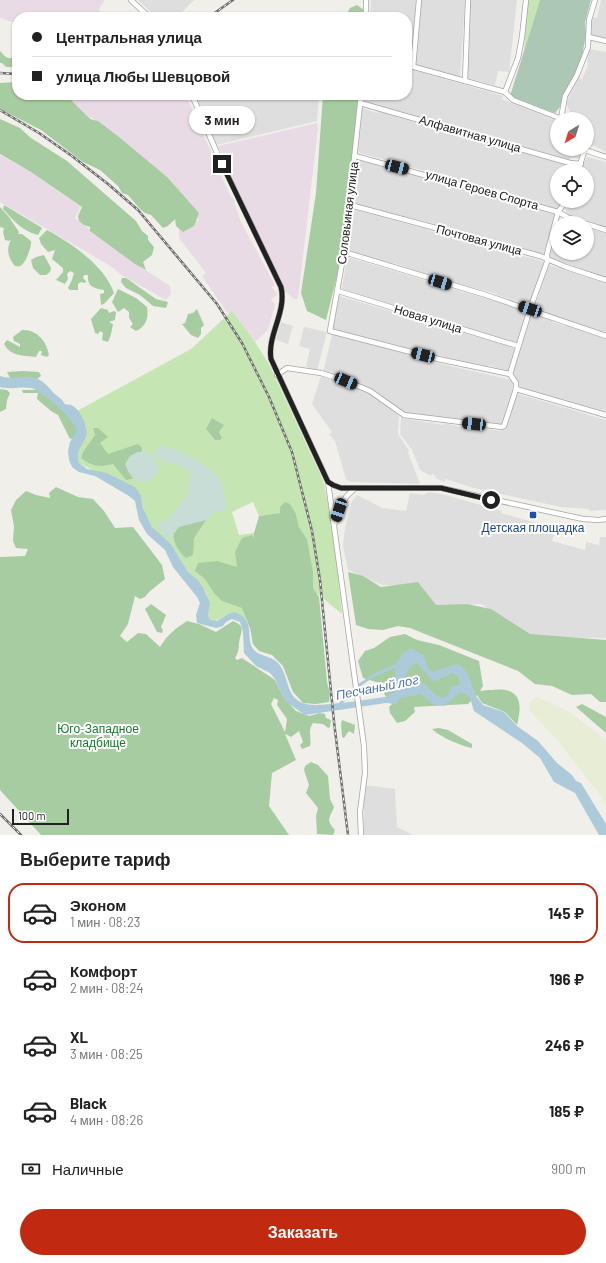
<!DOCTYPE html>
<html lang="ru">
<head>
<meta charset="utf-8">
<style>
  :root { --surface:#fff; --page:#f2f2f2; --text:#222; --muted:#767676; --line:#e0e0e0; --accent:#c22911 }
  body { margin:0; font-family:Barlow,sans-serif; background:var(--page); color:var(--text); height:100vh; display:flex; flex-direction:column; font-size:15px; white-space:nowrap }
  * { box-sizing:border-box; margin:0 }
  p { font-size:13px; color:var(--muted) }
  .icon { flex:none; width:22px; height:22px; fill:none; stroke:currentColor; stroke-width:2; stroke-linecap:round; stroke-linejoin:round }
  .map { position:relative; height:835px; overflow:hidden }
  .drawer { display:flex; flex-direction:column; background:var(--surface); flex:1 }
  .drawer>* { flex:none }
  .top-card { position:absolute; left:12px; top:12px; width:400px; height:88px; border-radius:16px; box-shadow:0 1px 3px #0004; display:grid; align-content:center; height:88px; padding:0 20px; background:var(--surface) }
  .needle { width:26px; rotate:218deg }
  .buttons { position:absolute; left:550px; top:112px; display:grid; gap:8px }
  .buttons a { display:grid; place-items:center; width:44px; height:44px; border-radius:50%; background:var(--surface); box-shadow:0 1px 3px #0004; font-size:20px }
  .scale { position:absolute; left:12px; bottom:10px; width:57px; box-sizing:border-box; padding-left:4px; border:2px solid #212121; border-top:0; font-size:11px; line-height:14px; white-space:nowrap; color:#212121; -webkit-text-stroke:3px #fff; paint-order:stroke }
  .end { position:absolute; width:18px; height:18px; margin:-9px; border:5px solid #212121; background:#fff; box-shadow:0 0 0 2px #fff }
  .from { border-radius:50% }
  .bubble { position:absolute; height:28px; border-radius:14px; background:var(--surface); box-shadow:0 1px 3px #0004; font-size:13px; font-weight:700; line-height:28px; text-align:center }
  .car { position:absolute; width:12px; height:24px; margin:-12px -6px; border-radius:5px; box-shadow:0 0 3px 1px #0007; background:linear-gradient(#222 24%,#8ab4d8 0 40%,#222 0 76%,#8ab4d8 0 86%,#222 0) }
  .top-card b { display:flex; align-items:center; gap:14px; height:38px; font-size:15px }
  .top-card b+b { border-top:1px solid var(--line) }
  .top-card i { width:10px; height:10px; background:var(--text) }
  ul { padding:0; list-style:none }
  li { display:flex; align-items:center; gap:12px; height:60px; margin:0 8px 6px; padding:0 12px; border:2px solid transparent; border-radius:16px }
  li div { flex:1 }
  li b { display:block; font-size:15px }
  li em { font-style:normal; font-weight:700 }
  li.active { border-color:var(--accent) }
  li>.icon { width:36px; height:36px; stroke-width:1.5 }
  h2 { padding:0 20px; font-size:18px; line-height:48px }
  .pay { display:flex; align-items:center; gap:10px; height:44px; padding:0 20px; font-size:15px }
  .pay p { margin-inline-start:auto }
  .primary-button { display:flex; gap:8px; margin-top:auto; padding:8px 20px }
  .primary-button a { flex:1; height:46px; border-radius:24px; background:var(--accent); color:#fff; font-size:16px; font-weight:700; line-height:46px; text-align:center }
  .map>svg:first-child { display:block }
  .residential { fill:#dfdede }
  .industrial { fill:#e9dbe5 }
  .farmland { fill:#e8edd6 }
  .grass { fill:#c5e6b3 }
  .forest { fill:#a8cca1; fill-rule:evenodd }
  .wetland { fill:#c7ddd6 }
  .cemetery { fill:#acc8b4 }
  .parking { fill:#e1e1e1 }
  .water { fill:#adcada; fill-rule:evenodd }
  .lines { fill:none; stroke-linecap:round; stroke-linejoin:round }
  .minor-casing { stroke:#a5a5a5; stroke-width:6 }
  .minor { stroke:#fff; stroke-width:4.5 }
  .rail-casing { stroke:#6f6f6f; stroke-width:2.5 }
  .rail { stroke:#fff; stroke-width:1; stroke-dasharray:3; stroke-linecap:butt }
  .route { stroke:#212121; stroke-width:5 }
  .transit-dot { fill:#1a4fb4; stroke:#fff; stroke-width:1.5 }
  .labels { text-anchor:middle; stroke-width:4; stroke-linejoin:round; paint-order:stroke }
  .street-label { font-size:12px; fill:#212121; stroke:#fff }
  .transit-label { font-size:12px; fill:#164399; stroke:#fff }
  .park-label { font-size:12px; fill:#15792b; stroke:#fff }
  .water-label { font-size:13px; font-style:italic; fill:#5474aa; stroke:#fff }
</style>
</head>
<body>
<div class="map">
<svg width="606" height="835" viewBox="0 0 606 835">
  <rect width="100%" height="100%" fill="#f1efe9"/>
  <g class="residential">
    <path d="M138,0H194L177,17H156Z"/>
    <path d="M371,0H416L412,63L407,62V17H370Z"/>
    <path d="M421,0H465L460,77L415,65Z"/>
    <path d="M470,0H517L509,72L498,71L495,85L467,78Z"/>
    <path d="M601,0H606V39L594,37L590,32L592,19L594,17L597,18Z"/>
    <path d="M589,49L606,52V152L592,145L595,131L587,126V119L573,118L566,103L579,78L582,79L589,63H587Z"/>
    <path d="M407,68L503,96L502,99L557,121V149H581L578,159L571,157L570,160L363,102L364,95H407Z"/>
    <path d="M195,95H319L317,121L216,145Z"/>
    <path d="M362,108L377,113L379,111L400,118L576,167L575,171H557V201H564L558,210L503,193V191L494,188L493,190L360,153L358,151Z"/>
    <path d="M587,157L606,162V228L565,214L569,201H587V171H580Z"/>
    <path d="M358,160L466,188L556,215L543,256L450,228L355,204L353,201Z"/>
    <path d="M356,210L545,262L531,302L529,305L497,295V294L440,279L394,263V264L348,251L354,211Z"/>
    <path d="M587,227L606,233V277L549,258L557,229V253H587Z"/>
    <path d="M347,257L528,311L518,343L342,289Z"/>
    <path d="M549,265L606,283V333L534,309Z"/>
    <path d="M339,296L514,348L515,351L510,369L507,371L489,365L488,367L475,363V365L332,329Z"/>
    <path d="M532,314L553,320L552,322L565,326L566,325L606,339V412L521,389L518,385L513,370Z"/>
    <path d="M281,322L293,326L288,344L276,340Z"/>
    <path d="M304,327L327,332L317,370L306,367L310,349L299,346Z"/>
    <path d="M334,334L442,364L512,380L513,388L503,425L414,415L404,412L379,396L323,372L332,335Z"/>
    <path d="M321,376L349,386L362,389L371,393L399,416L398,434L409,451L408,452L420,484L350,482L346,479L335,441L329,434L332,432L312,404Z"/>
    <path d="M515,393L606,420V510L589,511V509L561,507L519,498L470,487L446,479L444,482L435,478L436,476L432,474L431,476L420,470L412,450L400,434L401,418L444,425V423L465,428L466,425L499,431L505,430Z"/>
    <path d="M429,492L446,495L502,511L501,513L555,528L552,541L585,550L586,542L599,545L600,537H606V638L532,637L481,604L434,606L418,585H382L348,570L343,546L345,528L352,501L357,495L382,508L406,511L410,493L424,495Z"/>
    <path d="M364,785L395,789L397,827L413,835H364Z"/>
  </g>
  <g class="industrial">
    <path d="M0,0H105L99,9L102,17H17V24L0,18Z"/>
    <path d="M64,95H186L230,195L235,201V205L241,222L275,285L272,287L277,294L271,300L275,304L268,330L255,342L232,311L228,314L202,276L206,273L179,238V221L189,213L197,221L199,220L125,142L91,117L89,119L81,112Z"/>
    <path d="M317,123L318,128L298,299H294L285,291L218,146Z"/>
    <path d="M0,155L31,172L81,207L75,218L127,258L170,286L171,294L166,300L123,276L109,265L0,202Z"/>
  </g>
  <path class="farmland" d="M537,697L566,710L606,740V806L598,792L558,741L530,711L529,706L533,699Z"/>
  <g class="grass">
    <path d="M527,0H540L524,51Z"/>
    <path d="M232,311L255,342L270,366L323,480L333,528L342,614L313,590V571L307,539L299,527L296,514L280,513L259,516L253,502L232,512L239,535L254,533L255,547L281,568L293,570L300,576L307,593L245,619L241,616L228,614L214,622L210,620L208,615L207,594L204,589L197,579L188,572L171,544L153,529L144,511L141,496L79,463C74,449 83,448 85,437C88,427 82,419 77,411L191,349Z"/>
  </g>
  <g class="forest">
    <path d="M357,5L364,10L363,17H343L346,15L350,8Z"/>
    <path d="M0,51C6,58 8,60 17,56V65L14,67H6L2,63H0Z"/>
    <path d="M17,82V95H66L90,119L98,121L119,137L167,177L199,213L194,226L183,232L176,226L175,219L168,226L163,228L151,215L145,213L140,209L128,195L122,193L118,186L100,170L83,162L41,130L0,109V83Z"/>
    <path d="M323,95H358L346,227L339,268L326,320L307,311L301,293L316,193Z"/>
    <path d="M0,119L20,128L31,138L67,161L136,221L142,231L148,236V240L154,247L152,255L143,262L146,270L135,264L90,231V227L84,225L79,221L78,216L82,207L31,172L0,154Z"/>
    <path d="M4,205L39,226L42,228L38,235C22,231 13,220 3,209Z"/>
    <path d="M0,207L9,217L19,232L18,234H22L31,241C32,246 25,265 20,266C18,267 15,266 14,265C8,257 6,249 11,240L9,241L5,240L3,232L4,228L0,227Z"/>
    <path d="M47,230C71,243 105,266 114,293L104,304L101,305L100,294L104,293V290C94,288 87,287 88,275H84L83,278L86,281L85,283L81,282L78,284V290H70L68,288L72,280L74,273L70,271L67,274L68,279L65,284L56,280L63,272V268L52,259L55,250L48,252L41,244L39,238Z"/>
    <path d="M44,255L51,268L50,272L46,275H40L33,268L31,260L36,257Z"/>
    <path d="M122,278H126L156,299L168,302L166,308L153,306L140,295L126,288L121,282Z"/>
    <path d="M118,289L136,298L147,307C149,317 146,327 136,331L130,327L133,324L129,318V312L124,308L118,312L112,302Z"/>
    <path d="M101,308L108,310L109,313L114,311L116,312L115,320L109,322L113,324C112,330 111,336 108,342L102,340L103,333L100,331L98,334L95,333L91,319Z"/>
    <path d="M197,309L204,325L201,328V334L198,338L191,335L182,324L185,323L188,314L193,313Z"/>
    <path d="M22,330C37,329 47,342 49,355L47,357L41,355L42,351H39L36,357C23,355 11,357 4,344L7,340L20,347V344L14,341L13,337Z"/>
    <path d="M23,371L39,372L41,376L36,380L10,378L7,372Z"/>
    <path d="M0,389L7,390L10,393L7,400L6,409L0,412Z"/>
    <path d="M22,390H39L57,401L80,430L74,438L70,439L58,415L51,411L37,399L38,393H23Z"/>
    <path d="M212,418L224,425L219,432L222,438L220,440H215L206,429Z"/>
    <path d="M93,428H98L108,437L100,443L108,454L138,444L142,448L136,478L126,480L113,464C99,467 93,467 81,458L83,452L95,435Z"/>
    <path d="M56,487L78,497L93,499L104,511L115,528L133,527L162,565L165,579L149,592L145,597L140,599L135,596L128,624L120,636L127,642L138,633L146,634L160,647C168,634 175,629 187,621L199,624L216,632L233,621C247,626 240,633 239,643C239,649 238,653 235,658L237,660L242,658L275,680L284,698L296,711L309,716L320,713L325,714L326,718L331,720L330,727L328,728L323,724L313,723C307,731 312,738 310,746L302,749L300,745L303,742L299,731L291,737L285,734L296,760L272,773L269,806L289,835H41L0,790V557L25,556L28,549L16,548L13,541L14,526L11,510L16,500L26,491L36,495L50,498L49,493ZM274,698L278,700L277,705L287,719L285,732L271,704Z"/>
    <path d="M285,502L290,504L296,514L299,527L307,539L313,571V588L319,597L327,682L330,694L329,702L316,704L303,703L293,692L283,666L272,655L259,651L253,644L250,628L242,608L222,601L214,593L205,579L195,571L198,563L217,561L237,567L235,552L242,538L252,535L254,538V533L259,516L280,513V507Z"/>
    <path d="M197,515L206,520L194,538L193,555L186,558C177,550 172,541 174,529Z"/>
    <path d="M348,572L363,576L381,587L418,582L436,605L467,604L491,609L530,634L606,640V702H600L591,694L572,695L552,686L535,684L518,671L410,628L398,626L383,630L368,629L356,625Z"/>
    <path d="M151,604L166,615L161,627L163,630L162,633L157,632L145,609Z"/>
    <path d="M405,634L417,640L439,645L479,661L483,686L480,691C484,690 489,690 493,690C520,687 523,702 517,725L505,712L482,703L477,695L468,704L414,707L415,712L405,721L397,723L390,713L389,707L392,704L384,694L386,689L385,683L376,682L363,678L358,661L365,651L374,648L390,637Z"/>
    <path d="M582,704L606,717V733L576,707Z"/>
    <path d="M342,720L355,725L354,734L349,731L344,738L342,737L341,724Z"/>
    <path d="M439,728L448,730L472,744V748C461,746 440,737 432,729Z"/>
    <path d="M311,762L318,765L328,776L330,799L334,807C330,818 325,819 335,830L333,835L317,834L316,816L318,808L306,793L309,785L304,770L305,766Z"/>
  </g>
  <g class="wetland">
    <path d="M160,445C170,447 179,451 188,456C212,468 229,481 225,510L222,512L216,511L206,520L179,527L170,539L157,527C161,521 168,519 172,514C182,502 193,489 190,472L179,465L157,459L153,453H157L155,448Z"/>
    <path d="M138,452H147L155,457L153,461L160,467L153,480L136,482L129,473L125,464L130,456Z"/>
  </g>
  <path class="cemetery" d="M540,0H591L585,22L586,34L582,57L575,75L565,91L560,107L555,113L510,96Z"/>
  <path class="parking" d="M215,111L220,118L233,129L231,141L216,144L205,116Z"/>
  <path class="water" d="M0,376C23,383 32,367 52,391C56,396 61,397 65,404C67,405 69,404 71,405C80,408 89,428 86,437C82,447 75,451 79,463L87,469L107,473L135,487L141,496L143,508L152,527L171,544L188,572L197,579L204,589L210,603L208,615L210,620L217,621L228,614L234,612C254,619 247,630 251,645C255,656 268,655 276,661C283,667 285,676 288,685C295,711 320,705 339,703L355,686L377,672L396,664L403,653L409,649H413L424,656L427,667L433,672L450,666L457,664L460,665L468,674L476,696L483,705L504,712L517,726L538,741L557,763L572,775L576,781L581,783L606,824V835H599L575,793L554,782L540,758L522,743L474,711L470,698L465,693H459L444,706L433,704L421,694L400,698L396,704L386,703L305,715L285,701L275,679L270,673L256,666L244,653L243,632L240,622L232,619L226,622L223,626L216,628L197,623L196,615L200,603L197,597L173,567L165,550L147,534L139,520L135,501L129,496L95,476L79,472L72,467L69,460L68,451L70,442L77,431C75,420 42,391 31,388C20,386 10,390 0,387ZM416,662L433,681C438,681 447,674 453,673L458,676L460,684L451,687L449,694L444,698L437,696L418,678L407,679L406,677L407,671ZM395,668L397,691L385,697L343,703C359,685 373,676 395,668Z"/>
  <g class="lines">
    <defs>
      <g id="minor">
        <path d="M131,0L149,17"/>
        <path d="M366,17V0"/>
        <path d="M589,37L606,41"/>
        <path d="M407,65L505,92"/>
        <path d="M413,67L419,0"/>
        <path d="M465,81L468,0"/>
        <path d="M505,92L518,58L522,37L526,0"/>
        <path d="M505,92L513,100L562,119"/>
        <path d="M192,95L217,153L281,287C287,312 267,335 271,359L328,482L364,746L365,773L360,812L361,835"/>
        <path d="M361,95L344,252L330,331L438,359L510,374L516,383V389L606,415"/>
        <path d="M360,103L570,163L581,164"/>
        <path d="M561,119L565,96L577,75L588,47L589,20L595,0"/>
        <path d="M587,131L589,135L587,142"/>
        <path d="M585,150L606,157"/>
        <path d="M355,156L558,212L567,217L584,223"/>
        <path d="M578,171L585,149"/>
        <path d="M350,205L540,256L566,267L606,280"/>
        <path d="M587,224L606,230"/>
        <path d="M344,252L486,295L606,336"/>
        <path d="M338,291L518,346"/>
        <path d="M510,374L530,309L547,262V254L558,212L566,201"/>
        <path d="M277,375L287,368L321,373L346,381L370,391L404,415L502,427L504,426L516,389"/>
        <path d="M328,482L333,485L341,488H441L583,519L599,520L606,519"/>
        <path d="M335,523L346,497L355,488"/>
      </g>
    </defs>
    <use href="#minor" class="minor-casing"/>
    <use href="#minor" class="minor"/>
    <defs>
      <g id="rail">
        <path d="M209,17L233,0"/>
        <path d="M0,73L17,74"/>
        <path d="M0,110L39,133L72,156L108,184L138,210L217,304L242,343L269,397L292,452L312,531L320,580L334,722L348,835"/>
        <path d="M0,814L21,835"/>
      </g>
    </defs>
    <use href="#rail" class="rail-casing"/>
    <use href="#rail" class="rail"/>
  </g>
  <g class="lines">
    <path class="route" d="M222,164L281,287C287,312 267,335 271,359L328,482L333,485L341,488H441L491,500"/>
  </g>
  <rect class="transit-dot" x="529" y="511" width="8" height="8" rx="2"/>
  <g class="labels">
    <g class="street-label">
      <text transform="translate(470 134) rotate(16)" y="4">Алфавитная улица</text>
      <text transform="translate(482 190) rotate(16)" y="4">улица Героев Спорта</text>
      <text transform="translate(348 213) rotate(-83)" y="4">Соловьиная улица</text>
      <text transform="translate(479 240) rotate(15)" y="4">Почтовая улица</text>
      <text transform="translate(428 319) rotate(17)" y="4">Новая улица</text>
    </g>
    <g class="transit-label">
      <text x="533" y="532">Детская площадка</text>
    </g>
    <g class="park-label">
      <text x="98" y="733">Юго-Западное<tspan x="98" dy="14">кладбище</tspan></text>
    </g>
    <g class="water-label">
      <text transform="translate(377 687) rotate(-11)" y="5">Песчаный лог</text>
    </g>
  </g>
</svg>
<div class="buttons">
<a><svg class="needle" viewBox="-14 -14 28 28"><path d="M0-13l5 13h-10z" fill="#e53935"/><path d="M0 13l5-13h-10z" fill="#767676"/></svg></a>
<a><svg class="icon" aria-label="locate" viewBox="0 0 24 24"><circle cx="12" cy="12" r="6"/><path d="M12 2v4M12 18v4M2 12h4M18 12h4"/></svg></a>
<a><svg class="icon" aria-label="layers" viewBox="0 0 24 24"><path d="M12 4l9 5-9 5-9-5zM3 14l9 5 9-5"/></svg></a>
</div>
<div class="scale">100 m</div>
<i class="end from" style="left:491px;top:500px"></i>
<i class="end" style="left:222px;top:164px"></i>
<div class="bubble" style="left:189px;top:106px;width:66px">3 мин</div>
<i class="car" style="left:397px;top:167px;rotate:105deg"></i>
<i class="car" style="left:440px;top:282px;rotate:106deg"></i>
<i class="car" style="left:530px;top:309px;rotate:288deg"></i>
<i class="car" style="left:423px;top:355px;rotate:284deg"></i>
<i class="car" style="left:346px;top:381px;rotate:113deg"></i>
<i class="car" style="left:474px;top:424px;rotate:276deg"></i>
<i class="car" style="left:339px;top:510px;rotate:198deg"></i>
<div class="top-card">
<b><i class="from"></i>Центральная улица</b>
<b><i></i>улица Любы Шевцовой</b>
</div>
</div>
<section class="drawer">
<h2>Выберите тариф</h2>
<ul>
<li class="active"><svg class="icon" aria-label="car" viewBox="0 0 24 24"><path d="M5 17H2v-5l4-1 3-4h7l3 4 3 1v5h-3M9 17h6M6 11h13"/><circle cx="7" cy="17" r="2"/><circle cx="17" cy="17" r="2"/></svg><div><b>Эконом</b><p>1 мин · 08:23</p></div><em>145 ₽</em></li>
<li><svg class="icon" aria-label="car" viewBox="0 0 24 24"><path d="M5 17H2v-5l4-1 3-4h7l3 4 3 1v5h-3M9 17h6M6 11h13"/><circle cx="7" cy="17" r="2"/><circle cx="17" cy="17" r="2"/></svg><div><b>Комфорт</b><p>2 мин · 08:24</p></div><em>196 ₽</em></li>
<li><svg class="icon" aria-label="car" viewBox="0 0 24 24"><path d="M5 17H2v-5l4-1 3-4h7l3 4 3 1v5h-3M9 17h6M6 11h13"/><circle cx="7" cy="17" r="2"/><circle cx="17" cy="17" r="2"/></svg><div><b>XL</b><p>3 мин · 08:25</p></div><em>246 ₽</em></li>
<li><svg class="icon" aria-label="car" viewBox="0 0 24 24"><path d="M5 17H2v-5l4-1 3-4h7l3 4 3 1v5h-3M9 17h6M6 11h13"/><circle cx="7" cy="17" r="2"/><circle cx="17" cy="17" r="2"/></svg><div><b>Black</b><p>4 мин · 08:26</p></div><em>185 ₽</em></li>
</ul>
<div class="pay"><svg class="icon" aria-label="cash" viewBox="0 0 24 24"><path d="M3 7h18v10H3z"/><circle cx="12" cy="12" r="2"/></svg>Наличные<p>900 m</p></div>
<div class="primary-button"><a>Заказать</a></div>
</section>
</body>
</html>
